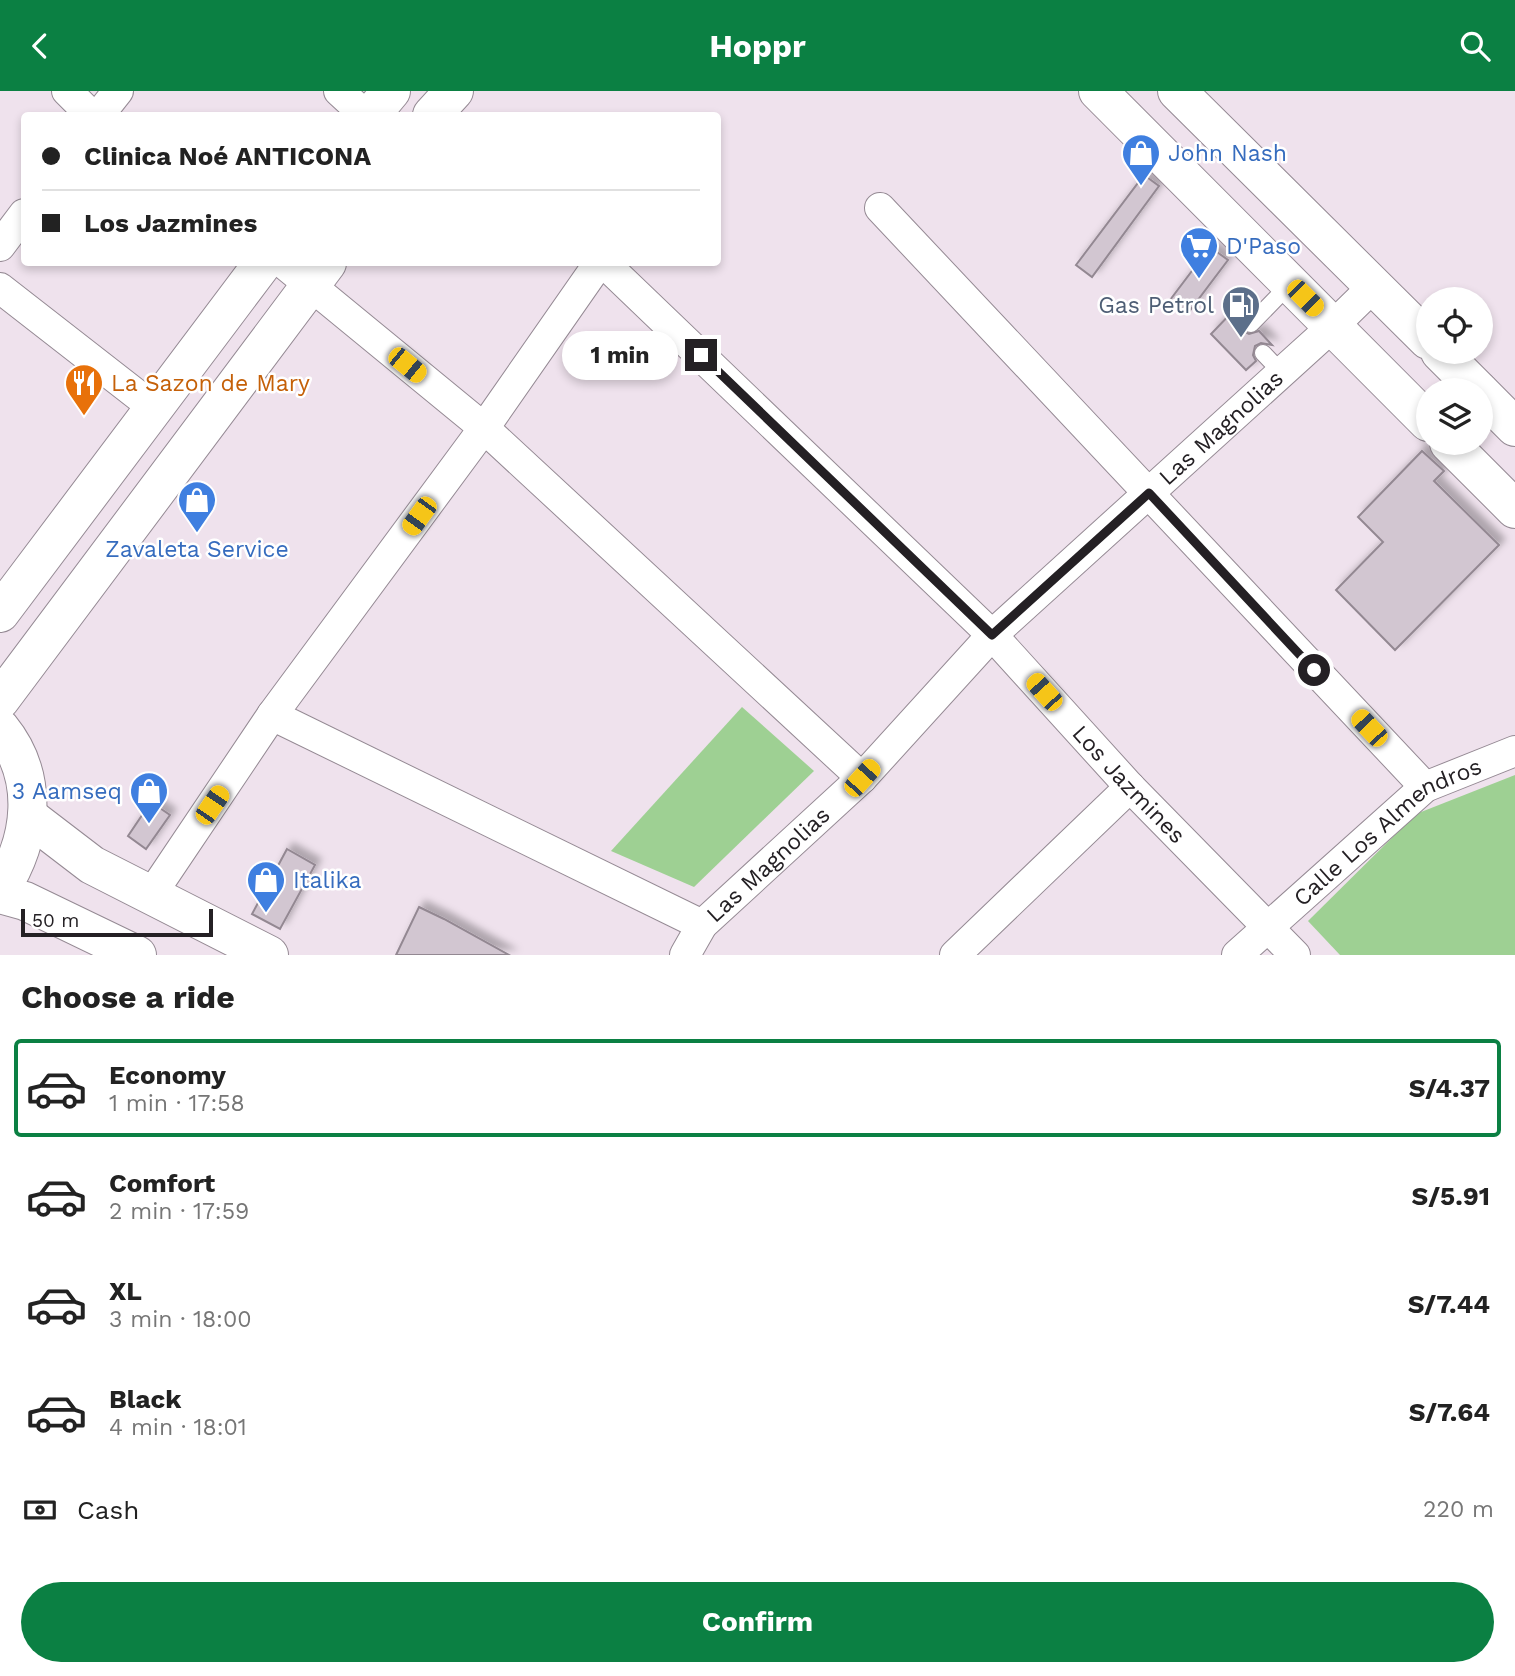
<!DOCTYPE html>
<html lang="en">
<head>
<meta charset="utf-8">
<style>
  :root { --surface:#fff; --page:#f6f6f6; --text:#222; --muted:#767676; --line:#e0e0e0; --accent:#0b8043 }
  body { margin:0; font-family:"Work Sans",sans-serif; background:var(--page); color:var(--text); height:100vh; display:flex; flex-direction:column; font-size:26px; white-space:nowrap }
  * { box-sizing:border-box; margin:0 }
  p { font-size:23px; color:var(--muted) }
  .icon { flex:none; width:38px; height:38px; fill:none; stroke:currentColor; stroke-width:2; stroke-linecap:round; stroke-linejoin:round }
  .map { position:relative; height:864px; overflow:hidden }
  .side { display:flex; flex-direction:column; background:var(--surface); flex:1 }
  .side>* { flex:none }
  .hud { position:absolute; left:21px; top:21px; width:700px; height:154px; border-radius:7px; box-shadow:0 4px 10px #0003; display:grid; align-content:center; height:154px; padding:0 21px; background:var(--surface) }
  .controls { position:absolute; left:1416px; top:196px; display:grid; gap:14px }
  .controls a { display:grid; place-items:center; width:77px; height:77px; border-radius:50%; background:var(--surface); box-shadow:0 4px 10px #0003; font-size:35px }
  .scale { position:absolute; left:21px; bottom:18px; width:192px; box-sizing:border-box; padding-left:7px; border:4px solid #242024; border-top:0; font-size:19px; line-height:24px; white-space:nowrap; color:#242024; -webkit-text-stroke:5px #fff; paint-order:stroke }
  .end { position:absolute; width:32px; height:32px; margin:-16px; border:9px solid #242024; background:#fff; box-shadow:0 0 0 4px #fff }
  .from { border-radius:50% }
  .bubble { position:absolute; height:49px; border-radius:24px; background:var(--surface); box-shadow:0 4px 10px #0003; font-size:23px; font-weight:700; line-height:49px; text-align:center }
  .car { position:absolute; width:21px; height:42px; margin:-21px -10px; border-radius:9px; box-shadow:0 0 5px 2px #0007; background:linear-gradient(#f5c518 24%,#345 0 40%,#f5c518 0 76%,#345 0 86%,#f5c518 0) }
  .hud b { display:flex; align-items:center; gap:24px; height:66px; font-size:26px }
  .hud b+b { border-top:2px solid var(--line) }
  .hud i { width:18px; height:18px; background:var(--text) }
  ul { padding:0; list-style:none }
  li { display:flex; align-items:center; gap:21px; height:98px; margin:0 14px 10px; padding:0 7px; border:4px solid transparent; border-radius:7px }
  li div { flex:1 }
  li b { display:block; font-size:26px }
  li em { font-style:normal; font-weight:700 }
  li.active { border-color:var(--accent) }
  li>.icon { width:63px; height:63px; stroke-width:1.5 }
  h2 { padding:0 21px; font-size:32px; line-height:84px }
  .pay { display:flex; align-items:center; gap:18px; height:77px; padding:0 21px; font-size:26px }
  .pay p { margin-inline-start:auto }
  .action { display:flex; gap:14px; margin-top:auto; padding:14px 21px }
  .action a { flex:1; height:80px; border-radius:42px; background:var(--accent); color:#fff; font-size:28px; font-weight:700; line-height:80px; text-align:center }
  header { display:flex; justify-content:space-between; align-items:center; height:91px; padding:0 21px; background:var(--accent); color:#fff; font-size:32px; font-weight:700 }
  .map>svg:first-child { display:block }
  .park { fill:#9ed093 }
  .building { fill:#d2c6d1; stroke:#938892; stroke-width:2; filter:url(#shadow) }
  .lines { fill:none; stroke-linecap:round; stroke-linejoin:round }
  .lane-casing { stroke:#958a94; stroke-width:18 }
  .street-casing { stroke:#958a94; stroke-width:32 }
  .secondary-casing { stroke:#958a94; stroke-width:40 }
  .primary-casing { stroke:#958a94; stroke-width:40 }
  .lane { stroke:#fff; stroke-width:16 }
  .street { stroke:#fff; stroke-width:30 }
  .secondary { stroke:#fff; stroke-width:38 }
  .primary { stroke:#fff; stroke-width:38 }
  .route { stroke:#242024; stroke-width:9 }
  .labels { text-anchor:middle; stroke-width:5; stroke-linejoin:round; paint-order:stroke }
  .shop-label { font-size:23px; fill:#366cbe; stroke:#fff; text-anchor:start }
  .service-label { font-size:23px; fill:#4e5e75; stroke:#fff; text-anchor:end }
  .food-label { font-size:23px; fill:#c56008; stroke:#fff; text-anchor:start }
  .street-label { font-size:23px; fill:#242024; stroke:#fff }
</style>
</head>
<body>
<header><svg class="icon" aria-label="back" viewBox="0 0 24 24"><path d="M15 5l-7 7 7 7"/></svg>Hoppr<svg class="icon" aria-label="search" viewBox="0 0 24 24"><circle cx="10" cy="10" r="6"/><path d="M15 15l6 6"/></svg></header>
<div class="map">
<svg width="1515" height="864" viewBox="0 0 1515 864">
  <defs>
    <filter id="shadow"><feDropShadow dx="6" dy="-6" stdDeviation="3.5" flood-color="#0004"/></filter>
  </defs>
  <rect width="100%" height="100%" fill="#efe2ed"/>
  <g class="park">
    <path d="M742,616L814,680L694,796L611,760Z"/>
    <path d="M1515,684V864H1340L1308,830L1416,723Z"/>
  </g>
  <g class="building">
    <path d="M1144,84L1159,95L1092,186L1076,174Z"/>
    <path d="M1210,156L1228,169L1188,222L1170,209Z"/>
    <path d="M1236,217L1244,225L1241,231L1243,240L1249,243L1259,240L1272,254L1261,252L1255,255L1253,264L1256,270L1246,279L1211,243Z"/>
    <path d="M1422,360L1444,380L1434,390L1499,454L1395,559L1336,499L1383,451L1358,426Z"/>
    <path d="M151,711L170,724L146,758L128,745Z"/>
    <path d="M287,758L315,774L280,838L252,823Z"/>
    <path d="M419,816L444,828L509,864H396Z"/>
  </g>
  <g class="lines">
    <defs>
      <g id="lane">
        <path d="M1251,233L1290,193"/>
        <path d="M1263,262L1282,282"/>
      </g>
      <g id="street">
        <path d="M67,0L91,24"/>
        <path d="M339,0L365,24"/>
        <path d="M99,24L118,0"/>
        <path d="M880,117L1425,696"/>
        <path d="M0,155L24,123"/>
        <path d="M283,172L484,337L862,687"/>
        <path id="s1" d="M604,172L992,544L1130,696L1295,864"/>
        <path d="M0,197L154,317"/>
        <path d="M272,624L702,834"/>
        <path d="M151,804L272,624L484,337L599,172"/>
        <path id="s2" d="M685,864L702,834L862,687L992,544L1333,235L1374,195"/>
        <path d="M955,864L1130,696"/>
        <path id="s3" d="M1237,864L1425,696L1515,660"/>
      </g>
      <g id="secondary">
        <path d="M371,24L391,0"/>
        <path d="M432,24L454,0"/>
        <path d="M0,522L263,172"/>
        <path d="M0,609L327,172"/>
        <path d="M0,637C40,686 33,748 0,799"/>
        <path d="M28,725L92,774L269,864"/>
        <path d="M0,803L25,810L137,864"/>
      </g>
      <g id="primary">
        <path d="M1098,0L1428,331"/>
        <path d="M1177,0L1428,249"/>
        <path d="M1440,261L1478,299"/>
        <path d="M1480,301L1515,336"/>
        <path d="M1449,352L1515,418"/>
      </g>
    </defs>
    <use href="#lane" class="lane-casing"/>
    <use href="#street" class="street-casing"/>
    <use href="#secondary" class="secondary-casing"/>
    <use href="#primary" class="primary-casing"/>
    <use href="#lane" class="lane"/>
    <use href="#street" class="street"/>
    <use href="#secondary" class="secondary"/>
    <use href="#primary" class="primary"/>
  </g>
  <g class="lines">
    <path class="route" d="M701,264L992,544L1149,402L1314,579"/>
  </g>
  <defs>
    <symbol id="shop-pin" viewBox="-11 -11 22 30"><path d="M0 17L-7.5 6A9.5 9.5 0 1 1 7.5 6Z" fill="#3f7fe0" stroke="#fff"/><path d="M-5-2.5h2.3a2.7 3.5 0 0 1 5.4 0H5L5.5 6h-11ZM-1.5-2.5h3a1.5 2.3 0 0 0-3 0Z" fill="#fff"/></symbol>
    <symbol id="supermarket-pin" viewBox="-11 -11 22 30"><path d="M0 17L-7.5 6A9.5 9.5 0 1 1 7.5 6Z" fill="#3f7fe0" stroke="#fff"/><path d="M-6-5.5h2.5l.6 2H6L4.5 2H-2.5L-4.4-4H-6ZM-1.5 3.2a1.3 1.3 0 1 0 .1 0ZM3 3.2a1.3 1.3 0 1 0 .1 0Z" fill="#fff"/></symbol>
    <symbol id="fuel-pin" viewBox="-11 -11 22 30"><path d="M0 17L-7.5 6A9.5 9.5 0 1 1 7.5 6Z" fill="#5c6f8a" stroke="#fff"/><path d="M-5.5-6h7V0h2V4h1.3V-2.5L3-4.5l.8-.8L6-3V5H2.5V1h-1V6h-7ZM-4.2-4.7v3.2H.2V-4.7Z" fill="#fff"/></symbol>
    <symbol id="restaurant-pin" viewBox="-11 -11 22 30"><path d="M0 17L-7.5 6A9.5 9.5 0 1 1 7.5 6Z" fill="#e8710a" stroke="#fff"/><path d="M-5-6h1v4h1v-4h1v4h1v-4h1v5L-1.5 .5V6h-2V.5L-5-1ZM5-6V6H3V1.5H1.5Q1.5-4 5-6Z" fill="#fff"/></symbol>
  </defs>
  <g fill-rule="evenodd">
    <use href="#shop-pin" x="1119" y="40" width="44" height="60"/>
    <use href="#supermarket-pin" x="1177" y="133" width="44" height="60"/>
    <use href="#fuel-pin" x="1219" y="192" width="44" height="60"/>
    <use href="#restaurant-pin" x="62" y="270" width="44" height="60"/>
    <use href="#shop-pin" x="175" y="387" width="44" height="60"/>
    <use href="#shop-pin" x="127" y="678" width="44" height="60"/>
    <use href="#shop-pin" x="244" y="767" width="44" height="60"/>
  </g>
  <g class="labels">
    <g class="shop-label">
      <text x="1168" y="70">John Nash</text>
      <text x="1226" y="163">D'Paso</text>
      <text x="197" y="466" text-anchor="middle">Zavaleta Service</text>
      <text x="122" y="708" text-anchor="end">3 Aamseq</text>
      <text x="293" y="797">Italika</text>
    </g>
    <g class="service-label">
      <text x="1214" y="222">Gas Petrol</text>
    </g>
    <g class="food-label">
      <text x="111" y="300">La Sazon de Mary</text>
    </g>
    <g class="street-label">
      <text dy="8" stroke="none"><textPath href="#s2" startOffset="754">Las Magnolias</textPath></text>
      <text dy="8" stroke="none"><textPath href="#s1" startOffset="740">Los Jazmines</textPath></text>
      <text dy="8" stroke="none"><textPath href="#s3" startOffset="196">Calle Los Almendros</textPath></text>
      <text dy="8" stroke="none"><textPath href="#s2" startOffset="124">Las Magnolias</textPath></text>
    </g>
  </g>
</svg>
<div class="controls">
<a><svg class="icon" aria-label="locate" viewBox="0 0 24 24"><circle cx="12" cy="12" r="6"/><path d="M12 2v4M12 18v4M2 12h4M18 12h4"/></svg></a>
<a><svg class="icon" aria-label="layers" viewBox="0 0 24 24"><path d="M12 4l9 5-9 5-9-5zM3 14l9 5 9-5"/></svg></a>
</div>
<div class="scale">50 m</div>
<i class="end from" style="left:1314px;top:579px"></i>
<i class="end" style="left:701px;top:264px"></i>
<div class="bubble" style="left:562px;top:240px;width:116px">1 min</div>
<i class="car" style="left:1305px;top:207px;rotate:135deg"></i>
<i class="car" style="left:407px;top:274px;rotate:129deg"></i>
<i class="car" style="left:419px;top:425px;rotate:216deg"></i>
<i class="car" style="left:1044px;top:601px;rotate:318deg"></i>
<i class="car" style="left:1369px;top:637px;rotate:317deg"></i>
<i class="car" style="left:862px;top:687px;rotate:42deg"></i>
<i class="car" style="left:212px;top:714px;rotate:34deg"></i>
<div class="hud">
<b><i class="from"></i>Clinica Noé ANTICONA</b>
<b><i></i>Los Jazmines</b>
</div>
</div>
<section class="side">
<h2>Choose a ride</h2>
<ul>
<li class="active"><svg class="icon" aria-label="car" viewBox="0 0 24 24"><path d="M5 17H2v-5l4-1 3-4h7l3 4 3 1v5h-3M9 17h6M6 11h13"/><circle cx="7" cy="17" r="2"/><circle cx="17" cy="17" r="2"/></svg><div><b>Economy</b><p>1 min · 17:58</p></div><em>S/4.37</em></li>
<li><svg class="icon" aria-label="car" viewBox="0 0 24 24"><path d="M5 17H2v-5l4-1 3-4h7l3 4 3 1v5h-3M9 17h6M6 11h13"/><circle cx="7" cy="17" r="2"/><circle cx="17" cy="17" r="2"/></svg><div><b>Comfort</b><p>2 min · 17:59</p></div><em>S/5.91</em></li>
<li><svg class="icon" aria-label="car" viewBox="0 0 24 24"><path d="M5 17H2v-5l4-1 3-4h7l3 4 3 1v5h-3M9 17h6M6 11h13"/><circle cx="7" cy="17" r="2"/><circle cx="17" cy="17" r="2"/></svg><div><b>XL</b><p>3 min · 18:00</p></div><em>S/7.44</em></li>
<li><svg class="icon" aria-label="car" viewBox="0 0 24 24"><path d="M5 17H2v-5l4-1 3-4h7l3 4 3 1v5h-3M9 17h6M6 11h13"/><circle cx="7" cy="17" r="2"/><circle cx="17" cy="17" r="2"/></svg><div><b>Black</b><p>4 min · 18:01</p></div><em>S/7.64</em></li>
</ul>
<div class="pay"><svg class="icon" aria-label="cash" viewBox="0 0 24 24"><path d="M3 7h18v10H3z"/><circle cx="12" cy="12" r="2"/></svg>Cash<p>220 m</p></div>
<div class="action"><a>Confirm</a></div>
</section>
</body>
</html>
